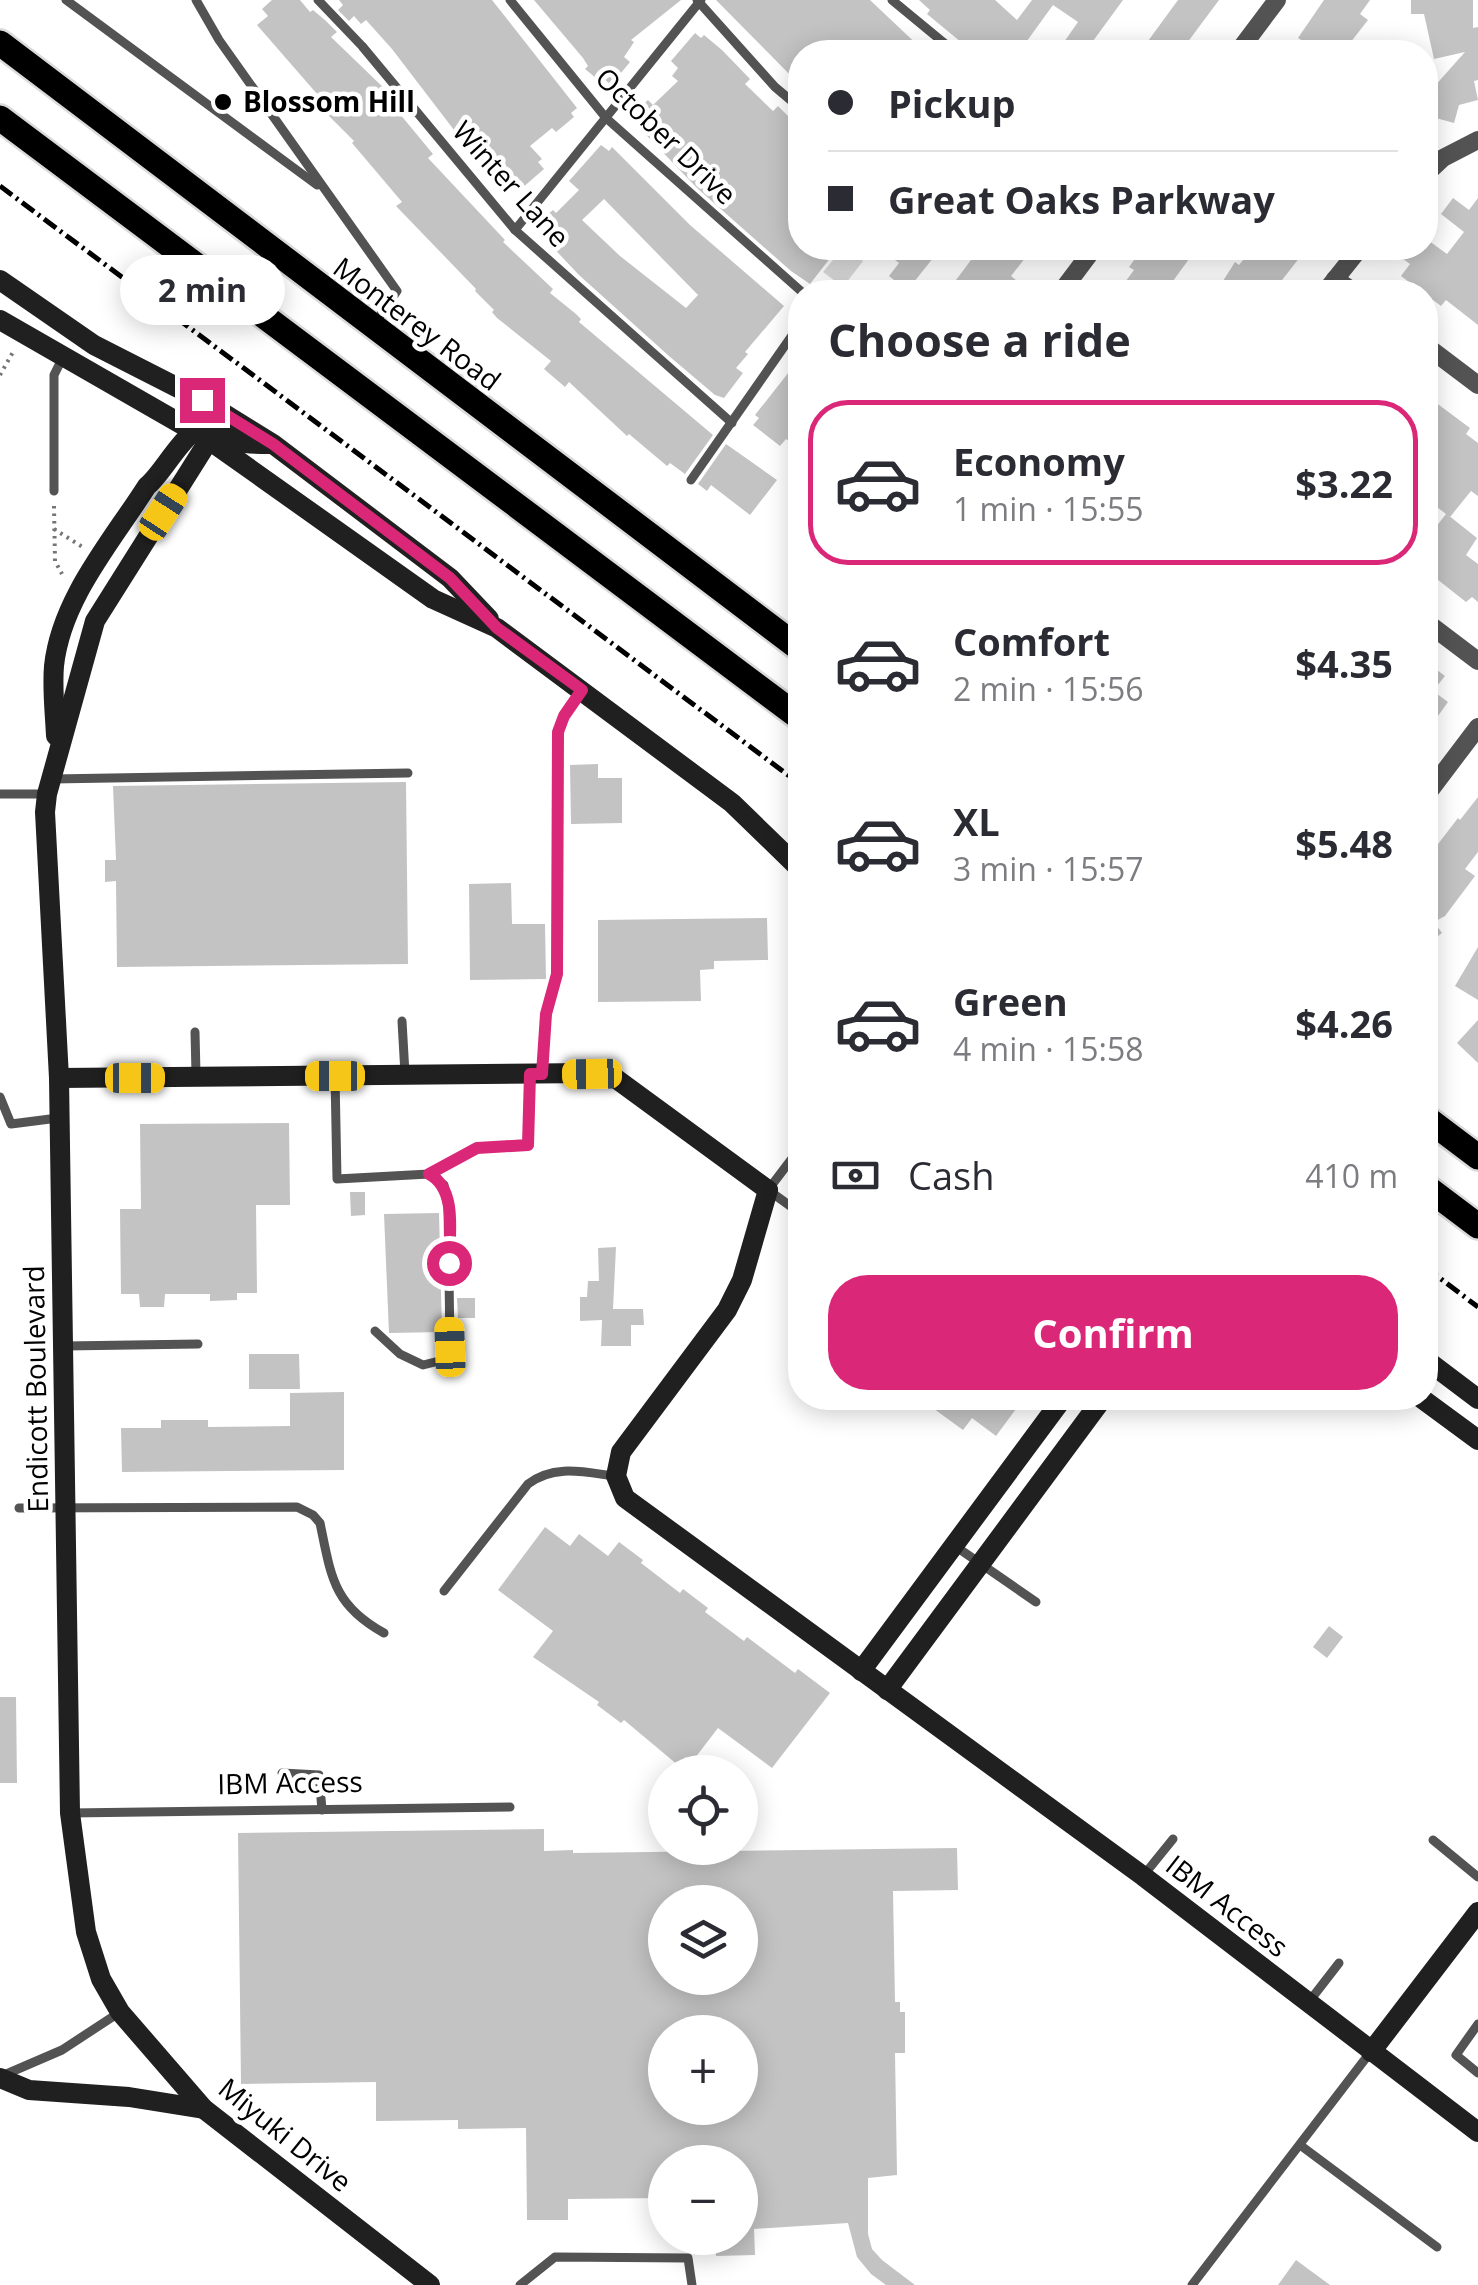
<!DOCTYPE html>
<html lang="en">
<head>
<meta charset="utf-8">
<style>
  :root { --surface:#fff; --page:#f2f2f3; --text:#2b2b33; --muted:#7c7c81; --line:#e1e1e2; --accent:#db2777 }
  body { margin:0; font-family:"Open Sans",sans-serif; background:var(--page); color:var(--text); height:100vh; display:flex; flex-direction:column; font-size:38px; white-space:nowrap }
  * { box-sizing:border-box; margin:0 }
  p { font-size:32px; color:var(--muted) }
  .icon { flex:none; width:55px; height:55px; fill:none; stroke:currentColor; stroke-width:2; stroke-linecap:round; stroke-linejoin:round }
  .map { position:relative; flex:1; overflow:hidden }
  .details { position:absolute; left:788px; top:280px; width:650px; height:1130px; display:flex; flex-direction:column; background:var(--surface); border-radius:40px; box-shadow:0 5px 25px #0003 }
  .details>* { flex:none }
  .guide { position:absolute; left:788px; top:40px; width:650px; height:220px; border-radius:40px; box-shadow:0 5px 25px #0003; display:grid; align-content:center; height:220px; padding:0 40px; background:var(--surface) }
  .buttons { position:absolute; left:648px; top:1755px; display:grid; gap:20px }
  .buttons a { display:grid; place-items:center; width:110px; height:110px; border-radius:50%; background:var(--surface); box-shadow:0 5px 25px #0003; font-size:50px }
  .end { position:absolute; width:45px; height:45px; margin:-22px; border:12px solid #db2777; background:#fff; box-shadow:0 0 0 5px #fff }
  .from { border-radius:50% }
  .bubble { position:absolute; height:70px; border-radius:35px; background:var(--surface); box-shadow:0 5px 25px #0003; font-size:32px; font-weight:700; line-height:70px; text-align:center }
  .car { position:absolute; width:30px; height:60px; margin:-30px -15px; border-radius:12px; box-shadow:0 0 8px 2px #0007; background:linear-gradient(#f5c518 24%,#345 0 40%,#f5c518 0 76%,#345 0 86%,#f5c518 0) }
  .guide b { display:flex; align-items:center; gap:35px; height:95px; font-size:38px }
  .guide b+b { border-top:2px solid var(--line) }
  .guide i { width:25px; height:25px; background:var(--text) }
  ul { padding:0; list-style:none }
  li { display:flex; align-items:center; gap:30px; height:165px; margin:0 20px 15px; padding:0 20px; border:5px solid transparent; border-radius:40px }
  li div { flex:1 }
  li b { display:block; font-size:38px }
  li em { font-style:normal; font-weight:700 }
  li.active { border-color:var(--accent) }
  li>.icon { width:90px; height:90px; stroke-width:1.5 }
  h2 { padding:0 40px; font-size:45px; line-height:120px }
  .pay { display:flex; align-items:center; gap:25px; height:110px; padding:0 40px; font-size:38px }
  .pay p { margin-inline-start:auto }
  .button { display:flex; gap:20px; margin-top:auto; padding:20px 40px }
  .button a { flex:1; height:115px; border-radius:40px; background:var(--accent); color:#fff; font-size:40px; font-weight:700; line-height:115px; text-align:center }
  .map>svg:first-child { display:block }
  .green { fill:#dadada }
  .building { fill:#c3c3c3; fill-rule:evenodd }
  .lines { fill:none; stroke-linecap:round; stroke-linejoin:round }
  .primary-casing { stroke:#dbdbdb; stroke-width:30 }
  .path { stroke:#757575; stroke-width:4; stroke-dasharray:2.5 5; stroke-linecap:butt }
  .lane { stroke:#535353; stroke-width:9 }
  .street { stroke:#535353; stroke-width:18 }
  .secondary { stroke:#202020; stroke-width:20 }
  .primary { stroke:#000; stroke-width:25 }
  .rail { stroke:#000; stroke-width:5; stroke-dasharray:15 5 2.5 5; stroke-linecap:butt }
  .route { stroke:#db2777; stroke-width:12 }
  .poi-dot { fill:#000; stroke:#fff; stroke-width:4 }
  .labels { text-anchor:middle; stroke-width:9; stroke-linejoin:round; paint-order:stroke }
  .poi-label { font-size:28px; font-weight:bold; fill:#000; stroke:#fff; text-anchor:start }
  .street-label { font-size:28px; fill:#000; stroke:#fff }
</style>
</head>
<body>
<div class="map">
<svg width="1478" height="2285" viewBox="0 0 1478 2285">
  <rect width="100%" height="100%" fill="#fff"/>
  <path class="green" d="M843,248L863,261L843,287L823,272Z"/>
  <g class="building">
    <path d="M272,0H300L310,12L313,10L326,21L337,32L331,37L388,92L385,96L433,154L428,158L505,240L503,242L553,289L550,293L576,314L581,319L579,322L713,435L685,474L670,463L667,466L629,434L627,436L569,382L565,387L544,369L551,361L497,318L492,312L494,310L475,291L476,289L396,206L402,202L352,143L354,141L327,114L331,110L257,25L268,16L262,9Z"/>
    <path d="M339,0H492L577,108L571,113L574,117L556,132L552,128L530,146L542,159L538,162L544,169L521,189L515,183L503,194L392,49L366,20L361,24L354,16L349,21L338,10L343,5Z"/>
    <path d="M534,0H681L631,40L634,42L624,57L630,62L611,85L603,78L601,82L585,69L588,66L583,58Z"/>
    <path d="M716,0H870L925,52H800V85Z"/>
    <path d="M919,0H995L1017,20L1032,0H1123L1085,52H1057L1078,22L1053,5L1019,52H973L927,14L930,10Z"/>
    <path d="M1178,0H1219L1187,43L1200,52H1140Z"/>
    <path d="M1324,0H1370L1360,14L1368,20L1343,52H1295L1303,41L1298,38Z"/>
    <path d="M1411,0H1473V28L1478,27V80L1474,81L1478,100L1459,105L1454,123L1425,115V97L1465,52L1434,59L1424,14H1411Z"/>
    <path d="M695,33L701,38L704,35L722,50L750,79L745,84L773,111L778,106L797,125L793,128L800,134V248H838L810,284L791,271L697,188L629,117L648,100L653,105L678,81L672,76L678,68L671,61Z"/>
    <path d="M601,145L609,151L612,147L690,225L784,306L745,352L748,354L736,368L743,373L724,398L715,395L669,356L579,275L545,239L548,236L540,228L546,223L542,219L553,210L556,213L579,190L569,181ZM604,199L698,295L686,308L620,256L582,220Z"/>
    <path d="M1453,198L1469,210L1478,198V325L1446,300L1441,306L1401,276L1410,264L1388,248H1425V238L1447,254L1464,232L1441,214Z"/>
    <path d="M879,248H941L906,292H884L894,280L889,276L899,263Z"/>
    <path d="M980,248H1033L1011,276L1017,281L1008,292H947Z"/>
    <path d="M1143,248H1197L1165,292H1118L1134,270L1129,267Z"/>
    <path d="M1253,248H1307L1279,284L1274,282L1266,292H1216L1235,262L1239,265Z"/>
    <path d="M800,358V449L786,439L780,446L753,425L759,418L755,415Z"/>
    <path d="M1431,399L1470,428L1466,434L1478,443V496L1471,491L1450,517L1448,515L1477,538L1466,555L1478,564V602L1472,597L1466,602L1428,572L1431,567L1425,562V541L1446,514L1425,498V455L1432,446L1425,441V408Z"/>
    <path d="M726,444L777,480L750,515L711,485L707,491L698,484Z"/>
    <path d="M1425,661L1445,676L1433,691L1448,702L1425,734Z"/>
    <path d="M598,764V778H622V823L571,824L570,765Z"/>
    <path d="M406,782L408,964L117,967L116,881L105,882V860H116L113,786Z"/>
    <path d="M1478,797V852L1465,869L1475,876L1445,916L1434,922L1442,933L1425,946V893L1438,875L1425,866V861L1458,818L1460,820Z"/>
    <path d="M511,883L512,924H545L546,979L470,980L469,884Z"/>
    <path d="M767,918L768,960L714,961V969L700,970L701,1001L598,1002V920Z"/>
    <path d="M1478,947V1000L1455,986Z"/>
    <path d="M1478,1020V1063L1457,1043Z"/>
    <path d="M289,1123L290,1205H256L257,1293H237V1300L210,1301V1294H165L164,1307H140L139,1294H121L120,1209H141L140,1124Z"/>
    <path d="M350,1192H365V1215L351,1216Z"/>
    <path d="M439,1213L442,1332L389,1333L384,1214Z"/>
    <path d="M616,1247L613,1309H643L644,1325H631V1346H601L602,1320L580,1321V1297H587L588,1281H599L598,1248Z"/>
    <path d="M457,1298H475V1318H458Z"/>
    <path d="M249,1354H299L300,1389H249Z"/>
    <path d="M344,1392V1470L122,1472L121,1428H161V1420H208V1427L290,1426V1393Z"/>
    <path d="M919,1398H1024L996,1436L972,1418L963,1430Z"/>
    <path d="M545,1527L570,1546L579,1534L608,1556L619,1542L643,1560L641,1563L680,1593L683,1589L708,1608L705,1612L744,1641L747,1637L795,1673L798,1669L830,1693L772,1768L718,1728L685,1771L624,1720L621,1723L597,1705L599,1702L533,1657L553,1631L498,1590Z"/>
    <path d="M1329,1626L1343,1637L1327,1658L1313,1647Z"/>
    <path d="M0,1697H16L17,1783H0Z"/>
    <path d="M544,1829V1851L573,1850V1853L957,1848L958,1890L893,1891L895,2002H900V2012H905V2053H895L897,2175L868,2178V2234L872,2249L882,2260L915,2285H886L871,2274L857,2257L848,2223L754,2229L755,2255L716,2256L715,2238H740V2162H665V2198L568,2199V2220H527L526,2128L458,2129V2120L376,2121V2082L241,2084L238,1833ZM665,1902H740V1978H665ZM665,2032H740V2108H665Z"/>
    <path d="M1296,2260L1330,2285H1278Z"/>
  </g>
  <g class="lines">
    <defs>
      <g id="primary">
        <path d="M0,43L800,649"/>
        <path d="M0,118L800,718"/>
        <path d="M1425,1117L1478,1157"/>
        <path d="M1425,1186L1478,1226"/>
      </g>
    </defs>
    <use href="#primary" class="primary-casing"/>
    <g class="path">
      <path d="M0,375L13,352"/>
      <path d="M54,506L55,561L62,574"/>
      <path d="M54,529L84,548"/>
    </g>
    <g class="lane">
      <path d="M66,0L317,185"/>
      <path d="M196,0L219,40L397,291L375,323"/>
      <path d="M318,0L362,46L515,230L732,423"/>
      <path d="M510,0L606,118L802,292"/>
      <path d="M697,0L775,87L800,108"/>
      <path d="M892,0L955,52"/>
      <path d="M515,230L701,0"/>
      <path d="M691,480L800,324"/>
      <path d="M54,491V375L63,357"/>
      <path d="M53,779L408,773"/>
      <path d="M0,794H47"/>
      <path d="M402,1021L405,1074"/>
      <path d="M195,1032L196,1074"/>
      <path d="M542,1071L546,1014L557,974L558,732L564,716L582,690"/>
      <path d="M335,1076L337,1179L429,1174L444,1185L448,1205L450,1347L439,1361L423,1365L400,1354L375,1331"/>
      <path d="M0,1097L11,1124L58,1118"/>
      <path d="M800,1148L768,1190L800,1213"/>
      <path d="M429,1174L477,1147L529,1145L530,1074"/>
      <path d="M65,1346L198,1344"/>
      <path d="M19,1508L297,1507L313,1515L320,1523C331,1576 333,1605 384,1633"/>
      <path d="M955,1546L1036,1602"/>
      <path d="M444,1591L528,1484C554,1464 584,1472 614,1476"/>
      <path d="M282,1773L319,1775L322,1810"/>
      <path d="M70,1813L510,1807"/>
      <path d="M1433,1840L1478,1877"/>
      <path d="M1143,1876L1173,1839"/>
      <path d="M1308,2003L1339,1963"/>
      <path d="M1478,2024L1456,2055L1478,2073"/>
      <path d="M4,2075L62,2050L120,2012"/>
      <path d="M1300,2145L1437,2247"/>
      <path d="M520,2285L555,2257L688,2258L692,2285"/>
      <path d="M1192,2285L1369,2054"/>
    </g>
    <g class="street">
      <path d="M1238,52L1277,0"/>
      <path d="M1425,175L1443,158L1478,140"/>
      <path d="M1335,279L1354,292"/>
      <path d="M1061,292L1094,248"/>
      <path d="M1325,292L1360,248"/>
      <path d="M1425,345L1478,385"/>
      <path d="M1425,621L1478,661"/>
      <path d="M1425,797L1478,727"/>
    </g>
    <g class="secondary">
      <path d="M0,280L94,345L202,400L273,444L450,578L489,619"/>
      <path d="M0,320L209,440L433,599L497,628L732,803L800,869"/>
      <path d="M209,440L95,621L47,794L45,812L59,1078L70,1813L86,1932L101,1979L120,2012L204,2109L430,2285"/>
      <path d="M56,736C55,713 52,689 54,666C61,599 112,541 147,486C167,470 189,417 217,426C227,430 235,440 246,443C253,444 263,444 270,444"/>
      <path d="M59,1078L592,1073L615,1078L768,1190L742,1280L727,1310L621,1452L616,1476L625,1498L1143,1876L1478,2132"/>
      <path d="M1425,1359L1478,1399"/>
      <path d="M1421,1398L1478,1440"/>
      <path d="M861,1671L1063,1398"/>
      <path d="M887,1690L1103,1398"/>
      <path d="M1371,2052L1478,1912"/>
      <path d="M0,2078L29,2090L129,2097L204,2109"/>
    </g>
    <use href="#primary" class="primary"/>
    <g class="rail">
      <path d="M0,186L800,784"/>
      <path d="M1425,1267L1478,1307"/>
    </g>
  </g>
  <g class="lines">
    <path class="route" d="M202,400L273,444L450,578L497,628L582,690L564,716L558,732L557,974L546,1014L542,1074H530L528,1145L477,1148L429,1174C458,1189 449,1236 449,1263"/>
  </g>
  <circle class="poi-dot" cx="223" cy="102" r="10"/>
  <g class="labels">
    <g class="poi-label">
      <text x="243" y="112">Blossom Hill</text>
    </g>
    <g class="street-label">
      <text transform="translate(666 136) rotate(44)" y="10">October Drive</text>
      <text transform="translate(511 184) rotate(48)" y="10">Winter Lane</text>
      <text transform="translate(417 324) rotate(37)" y="10">Monterey Road</text>
      <text transform="translate(36 1389) rotate(-91)" y="10">Endicott Boulevard</text>
      <text transform="translate(290 1783) rotate(-1)" y="10">IBM Access</text>
      <text transform="translate(1227 1906) rotate(38)" y="10">IBM Access</text>
      <text transform="translate(285 2135) rotate(39)" y="10">Miyuki Drive</text>
    </g>
  </g>
</svg>
<div class="buttons">
<a><svg class="icon" aria-label="locate" viewBox="0 0 24 24"><circle cx="12" cy="12" r="6"/><path d="M12 2v4M12 18v4M2 12h4M18 12h4"/></svg></a>
<a><svg class="icon" aria-label="layers" viewBox="0 0 24 24"><path d="M12 4l9 5-9 5-9-5zM3 14l9 5 9-5"/></svg></a>
<a>+</a>
<a>−</a>
</div>
<i class="end from" style="left:449px;top:1263px"></i>
<i class="end" style="left:202px;top:400px"></i>
<div class="bubble" style="left:120px;top:255px;width:165px">2 min</div>
<i class="car" style="left:163px;top:512px;rotate:33deg"></i>
<i class="car" style="left:592px;top:1074px;rotate:269deg"></i>
<i class="car" style="left:335px;top:1076px;rotate:270deg"></i>
<i class="car" style="left:135px;top:1078px;rotate:90deg"></i>
<i class="car" style="left:450px;top:1347px;rotate:358deg"></i>
<div class="guide">
<b><i class="from"></i>Pickup</b>
<b><i></i>Great Oaks Parkway</b>
</div>
<section class="details">
<h2>Choose a ride</h2>
<ul>
<li class="active"><svg class="icon" aria-label="car" viewBox="0 0 24 24"><path d="M5 17H2v-5l4-1 3-4h7l3 4 3 1v5h-3M9 17h6M6 11h13"/><circle cx="7" cy="17" r="2"/><circle cx="17" cy="17" r="2"/></svg><div><b>Economy</b><p>1 min · 15:55</p></div><em>$3.22</em></li>
<li><svg class="icon" aria-label="car" viewBox="0 0 24 24"><path d="M5 17H2v-5l4-1 3-4h7l3 4 3 1v5h-3M9 17h6M6 11h13"/><circle cx="7" cy="17" r="2"/><circle cx="17" cy="17" r="2"/></svg><div><b>Comfort</b><p>2 min · 15:56</p></div><em>$4.35</em></li>
<li><svg class="icon" aria-label="car" viewBox="0 0 24 24"><path d="M5 17H2v-5l4-1 3-4h7l3 4 3 1v5h-3M9 17h6M6 11h13"/><circle cx="7" cy="17" r="2"/><circle cx="17" cy="17" r="2"/></svg><div><b>XL</b><p>3 min · 15:57</p></div><em>$5.48</em></li>
<li><svg class="icon" aria-label="car" viewBox="0 0 24 24"><path d="M5 17H2v-5l4-1 3-4h7l3 4 3 1v5h-3M9 17h6M6 11h13"/><circle cx="7" cy="17" r="2"/><circle cx="17" cy="17" r="2"/></svg><div><b>Green</b><p>4 min · 15:58</p></div><em>$4.26</em></li>
</ul>
<div class="pay"><svg class="icon" aria-label="cash" viewBox="0 0 24 24"><path d="M3 7h18v10H3z"/><circle cx="12" cy="12" r="2"/></svg>Cash<p>410 m</p></div>
<div class="button"><a>Confirm</a></div>
</section>
</div>
</body>
</html>
